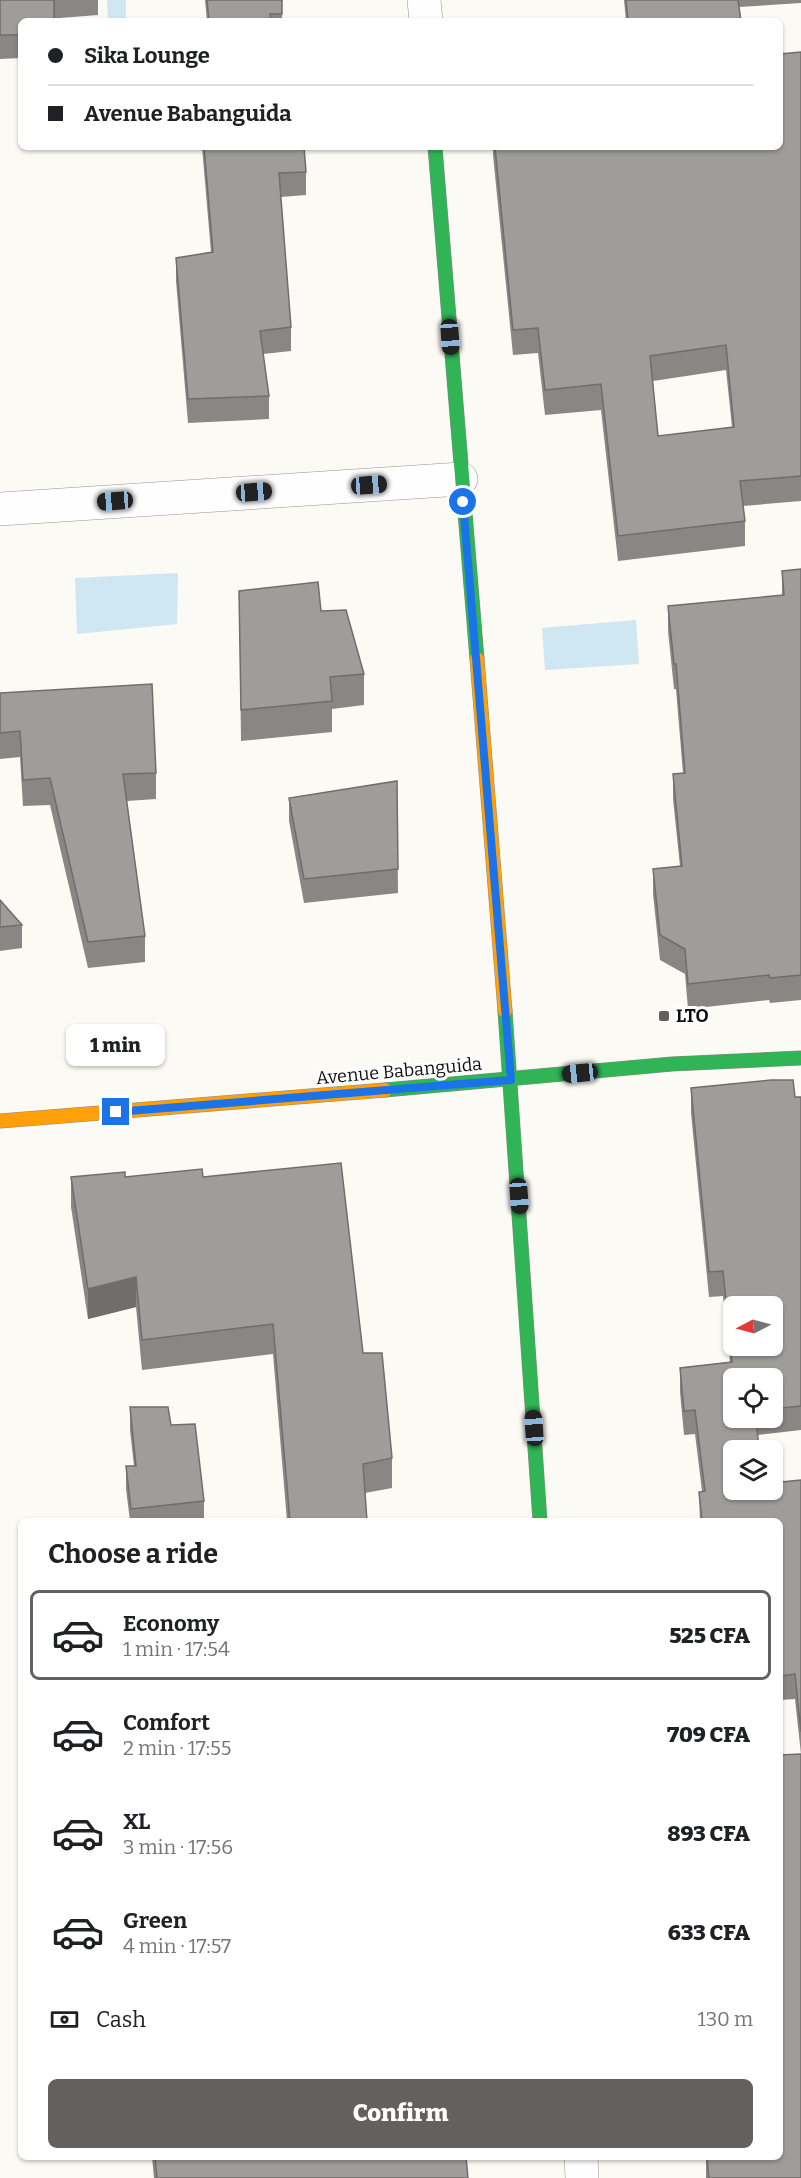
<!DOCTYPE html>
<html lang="en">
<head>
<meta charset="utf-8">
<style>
  :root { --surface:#fff; --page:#f6f6f6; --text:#202124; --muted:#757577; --line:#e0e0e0; --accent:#626160 }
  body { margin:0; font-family:Bitter,serif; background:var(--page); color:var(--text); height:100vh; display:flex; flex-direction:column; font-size:22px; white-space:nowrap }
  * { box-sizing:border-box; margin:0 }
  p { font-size:20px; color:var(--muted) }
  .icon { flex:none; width:33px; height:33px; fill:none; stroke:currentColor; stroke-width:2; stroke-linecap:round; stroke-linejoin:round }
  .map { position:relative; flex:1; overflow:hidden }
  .panel { position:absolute; left:18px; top:1518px; width:765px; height:642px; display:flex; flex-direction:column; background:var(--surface); border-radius:9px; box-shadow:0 2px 4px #0004 }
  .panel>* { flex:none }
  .hud { position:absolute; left:18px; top:18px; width:765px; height:132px; border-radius:9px; box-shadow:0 2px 4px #0004; display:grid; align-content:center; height:132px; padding:0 30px; background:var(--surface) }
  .needle { width:39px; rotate:264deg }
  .fabs { position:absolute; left:723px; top:1296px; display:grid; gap:12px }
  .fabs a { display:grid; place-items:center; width:60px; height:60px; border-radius:9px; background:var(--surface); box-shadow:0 2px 4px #0004; font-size:30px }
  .end { position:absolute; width:27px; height:27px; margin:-14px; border:8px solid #1a73e8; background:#fff; box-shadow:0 0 0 3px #fff }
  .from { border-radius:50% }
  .bubble { position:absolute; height:42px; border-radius:9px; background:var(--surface); box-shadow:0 2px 4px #0004; font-size:20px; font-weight:800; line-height:42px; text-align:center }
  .car { position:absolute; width:18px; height:36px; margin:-18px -9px; border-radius:8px; box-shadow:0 0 4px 2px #0007; background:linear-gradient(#222 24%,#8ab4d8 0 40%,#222 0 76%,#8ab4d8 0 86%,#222 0) }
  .hud b { display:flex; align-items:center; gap:21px; height:57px; font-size:22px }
  .hud b+b { border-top:2px solid var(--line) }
  .hud i { width:15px; height:15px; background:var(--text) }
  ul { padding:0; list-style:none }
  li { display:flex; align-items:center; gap:18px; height:90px; margin:0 12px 9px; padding:0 18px; border:3px solid transparent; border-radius:9px }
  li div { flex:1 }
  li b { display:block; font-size:22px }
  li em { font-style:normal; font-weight:800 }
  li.selected { border-color:var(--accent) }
  li>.icon { width:54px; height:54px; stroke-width:1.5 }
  h2 { padding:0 30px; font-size:27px; line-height:72px }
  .pay { display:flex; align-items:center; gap:15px; height:66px; padding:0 30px; font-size:22px }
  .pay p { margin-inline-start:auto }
  .action { display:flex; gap:12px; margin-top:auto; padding:12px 30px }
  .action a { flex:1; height:69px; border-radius:9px; background:var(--accent); color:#fff; font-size:24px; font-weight:800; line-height:69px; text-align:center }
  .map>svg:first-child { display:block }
  .water { fill:#cee7f2 }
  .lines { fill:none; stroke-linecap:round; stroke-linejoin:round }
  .street-casing { stroke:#959593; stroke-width:34 }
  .fast-casing { stroke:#8c8b89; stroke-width:15 }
  .slow-casing { stroke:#8c8b89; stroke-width:15 }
  .street { stroke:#fefefe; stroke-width:33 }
  .fast { stroke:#30b455; stroke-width:14 }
  .slow { stroke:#ff9f0a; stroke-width:14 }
  .wall { fill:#898784; fill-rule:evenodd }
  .shaded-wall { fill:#6f6e6c }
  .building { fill:#9f9d9a; stroke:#6f6e6c; stroke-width:1.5; fill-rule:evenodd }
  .route { stroke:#1a73e8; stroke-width:8 }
  .poi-dot { fill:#626160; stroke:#fff; stroke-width:2 }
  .labels { text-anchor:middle; stroke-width:6; stroke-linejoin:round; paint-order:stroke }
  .poi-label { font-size:18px; font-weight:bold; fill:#0f0f0f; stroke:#fff; text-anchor:start }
  .street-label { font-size:18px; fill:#0f0f0f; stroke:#fff }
</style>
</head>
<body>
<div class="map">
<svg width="801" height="2178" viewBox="0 0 801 2178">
  <rect width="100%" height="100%" fill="#fbfaf5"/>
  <g class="water">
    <path d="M107,0H126V21H108Z"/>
    <path d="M178,573L177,624L77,634L75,578Z"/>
    <path d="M636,620L639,664L545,670L542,628Z"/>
  </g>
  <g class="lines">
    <defs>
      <g id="street">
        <path d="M424,0L426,21"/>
        <path d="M0,509L461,479"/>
        <path d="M581,2157L582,2178"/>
      </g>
      <g id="fast">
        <path d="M435,147L477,659"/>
        <path d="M505,1011L540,1521"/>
        <path d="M385,1090L672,1064L801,1058"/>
      </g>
      <g id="slow">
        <path d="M477,659L505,1011"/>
        <path d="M0,1121L385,1090"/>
      </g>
    </defs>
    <use href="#street" class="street-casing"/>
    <use href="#fast" class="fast-casing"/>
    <use href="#slow" class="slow-casing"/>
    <use href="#street" class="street"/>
    <use href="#fast" class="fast"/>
    <use href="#slow" class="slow"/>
  </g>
  <g class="wall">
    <path d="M0,0H98V15L21,21V58L0,59Z"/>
    <path d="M205,0H282V21H207Z"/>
    <path d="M624,0H801V3L739,7L741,21H626Z"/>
    <path d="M801,52V501L743,506L745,521V546L618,561L601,410L545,415L538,353L513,355L493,155V147H780ZM726,370L732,427L658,436L653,381Z"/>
    <path d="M202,147H304L306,172V195L281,197L291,327V351L263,354L269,396V419L188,423L176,281V258L211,252Z"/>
    <path d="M801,569V1000L770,1003L769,1000L688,1009L685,974L660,960L653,894V869L680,866L673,799V774L683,773L676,689H674L668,631V606L782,595V571Z"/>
    <path d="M239,591L321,611L364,674V705L332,709V732L241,741Z"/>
    <path d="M0,693L156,773V799L127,801L145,936V962L88,968L50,805L23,806L20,757L0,759Z"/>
    <path d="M397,781L398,893L304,903L289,821V798Z"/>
    <path d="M0,900L22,925V948L0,951Z"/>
    <path d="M691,1088L795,1097H801V1430L758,1435L734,1490L801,1480V2178H706V2157H780L801,1754L795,1699L780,1700V1521H700L699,1492L702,1491L695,1434L684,1435L680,1392V1368L730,1362L723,1296L709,1297L691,1113ZM772,1378V1418H734Z"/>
    <path d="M71,1177H203L363,1353L392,1458V1488L365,1493L367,1521H287L273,1354L142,1370L136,1307L88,1319L71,1207Z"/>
    <path d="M130,1407L171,1425L204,1501V1521H130L126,1489V1466H134L130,1430Z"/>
    <path d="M152,2157H466L468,2178H154Z"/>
  </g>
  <path class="shaded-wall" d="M136,1277V1307L88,1319V1289Z"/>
  <g class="building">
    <path d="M0,0H54V21H21V35H0Z"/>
    <path d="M207,0H282V14H270L271,21H209Z"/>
    <path d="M626,0H738L741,21H628Z"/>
    <path d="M801,52V476L740,481L745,521L618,536L601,384L545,390L538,328L513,330L495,147H780V54ZM726,345L734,427L658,436L650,356Z"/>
    <path d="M204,147H304L306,172L279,173L291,327L260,331L269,396L188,399L176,258L213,252Z"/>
    <path d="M801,569V975L770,978L769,975L688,984L685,949L660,935L653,869L682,866L673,774L685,773L676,664H674L668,606L784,595L782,571Z"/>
    <path d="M318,582L321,611L346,610L364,674L330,677L332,701L241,710L239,591Z"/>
    <path d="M152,684L156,773L123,774L145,936L88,942L50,778L23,780L20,731L0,733V693Z"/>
    <path d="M397,781L398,869L304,879L289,798Z"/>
    <path d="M0,900L22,925L0,927Z"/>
    <path d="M771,1080H793L795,1097H801V1406L772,1409V1378H734V1418H756L759,1450H734V1490H772V1483L801,1480V1732L795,1674L780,1676V1521H702L699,1492L705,1491L695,1410L684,1411L680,1368L732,1362L723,1271L709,1272L691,1088ZM734,1306H772V1346H734Z"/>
    <path d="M341,1163L363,1353H382L392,1458L363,1464L367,1521H290L273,1324L142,1340L136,1277L88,1289L71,1177L125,1172V1177L202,1169L203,1177Z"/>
    <path d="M130,1407H168L171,1425L195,1424L204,1501L131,1509L126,1466H136Z"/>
    <path d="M801,1754V2178H709L707,2157H780V1755Z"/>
    <path d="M155,2157H466L468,2178H157Z"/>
  </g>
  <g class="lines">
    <path class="route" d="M116,1112L511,1080L463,502"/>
  </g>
  <rect class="poi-dot" x="658" y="1010" width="12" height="12" rx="3"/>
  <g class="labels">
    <g class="poi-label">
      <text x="676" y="1022">LTO</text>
    </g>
    <g class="street-label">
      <text transform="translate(399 1071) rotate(-5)" y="6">Avenue Babanguida</text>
    </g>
  </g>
</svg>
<div class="fabs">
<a><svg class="needle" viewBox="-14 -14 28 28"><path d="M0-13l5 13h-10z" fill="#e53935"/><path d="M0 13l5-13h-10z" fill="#757577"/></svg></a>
<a><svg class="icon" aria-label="locate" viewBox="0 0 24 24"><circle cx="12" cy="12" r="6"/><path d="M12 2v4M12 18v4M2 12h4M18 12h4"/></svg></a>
<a><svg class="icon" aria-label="layers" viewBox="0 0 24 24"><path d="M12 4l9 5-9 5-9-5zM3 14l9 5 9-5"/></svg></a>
</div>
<i class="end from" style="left:463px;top:502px"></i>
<i class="end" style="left:116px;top:1112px"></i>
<div class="bubble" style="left:66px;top:1024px;width:99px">1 min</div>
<i class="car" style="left:450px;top:337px;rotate:176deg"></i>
<i class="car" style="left:369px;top:485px;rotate:86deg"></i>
<i class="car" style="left:254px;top:492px;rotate:86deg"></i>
<i class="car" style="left:115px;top:501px;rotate:266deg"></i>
<i class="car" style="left:580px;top:1073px;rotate:264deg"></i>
<i class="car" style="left:519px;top:1196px;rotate:176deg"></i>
<i class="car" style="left:534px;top:1428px;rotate:356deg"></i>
<div class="hud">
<b><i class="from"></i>Sika Lounge</b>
<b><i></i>Avenue Babanguida</b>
</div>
<section class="panel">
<h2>Choose a ride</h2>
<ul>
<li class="selected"><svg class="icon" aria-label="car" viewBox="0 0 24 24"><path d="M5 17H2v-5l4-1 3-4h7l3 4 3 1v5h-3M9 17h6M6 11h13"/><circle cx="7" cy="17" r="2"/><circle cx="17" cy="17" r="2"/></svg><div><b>Economy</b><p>1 min · 17:54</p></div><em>525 CFA</em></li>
<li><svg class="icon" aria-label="car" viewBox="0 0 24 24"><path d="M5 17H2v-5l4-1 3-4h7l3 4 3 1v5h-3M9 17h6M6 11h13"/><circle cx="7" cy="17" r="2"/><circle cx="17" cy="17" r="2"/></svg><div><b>Comfort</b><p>2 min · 17:55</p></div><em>709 CFA</em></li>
<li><svg class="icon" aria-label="car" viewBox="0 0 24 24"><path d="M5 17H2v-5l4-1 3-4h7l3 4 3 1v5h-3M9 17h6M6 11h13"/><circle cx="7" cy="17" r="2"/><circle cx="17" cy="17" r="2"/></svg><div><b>XL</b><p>3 min · 17:56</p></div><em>893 CFA</em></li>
<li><svg class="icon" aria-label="car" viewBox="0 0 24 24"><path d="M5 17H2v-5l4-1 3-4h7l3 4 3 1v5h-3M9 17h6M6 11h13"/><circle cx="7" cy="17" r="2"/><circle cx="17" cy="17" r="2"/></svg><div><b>Green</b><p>4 min · 17:57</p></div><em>633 CFA</em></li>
</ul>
<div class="pay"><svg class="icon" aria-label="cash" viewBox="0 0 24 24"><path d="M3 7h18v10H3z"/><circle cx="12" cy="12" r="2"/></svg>Cash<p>130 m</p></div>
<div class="action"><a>Confirm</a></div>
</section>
</div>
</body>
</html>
